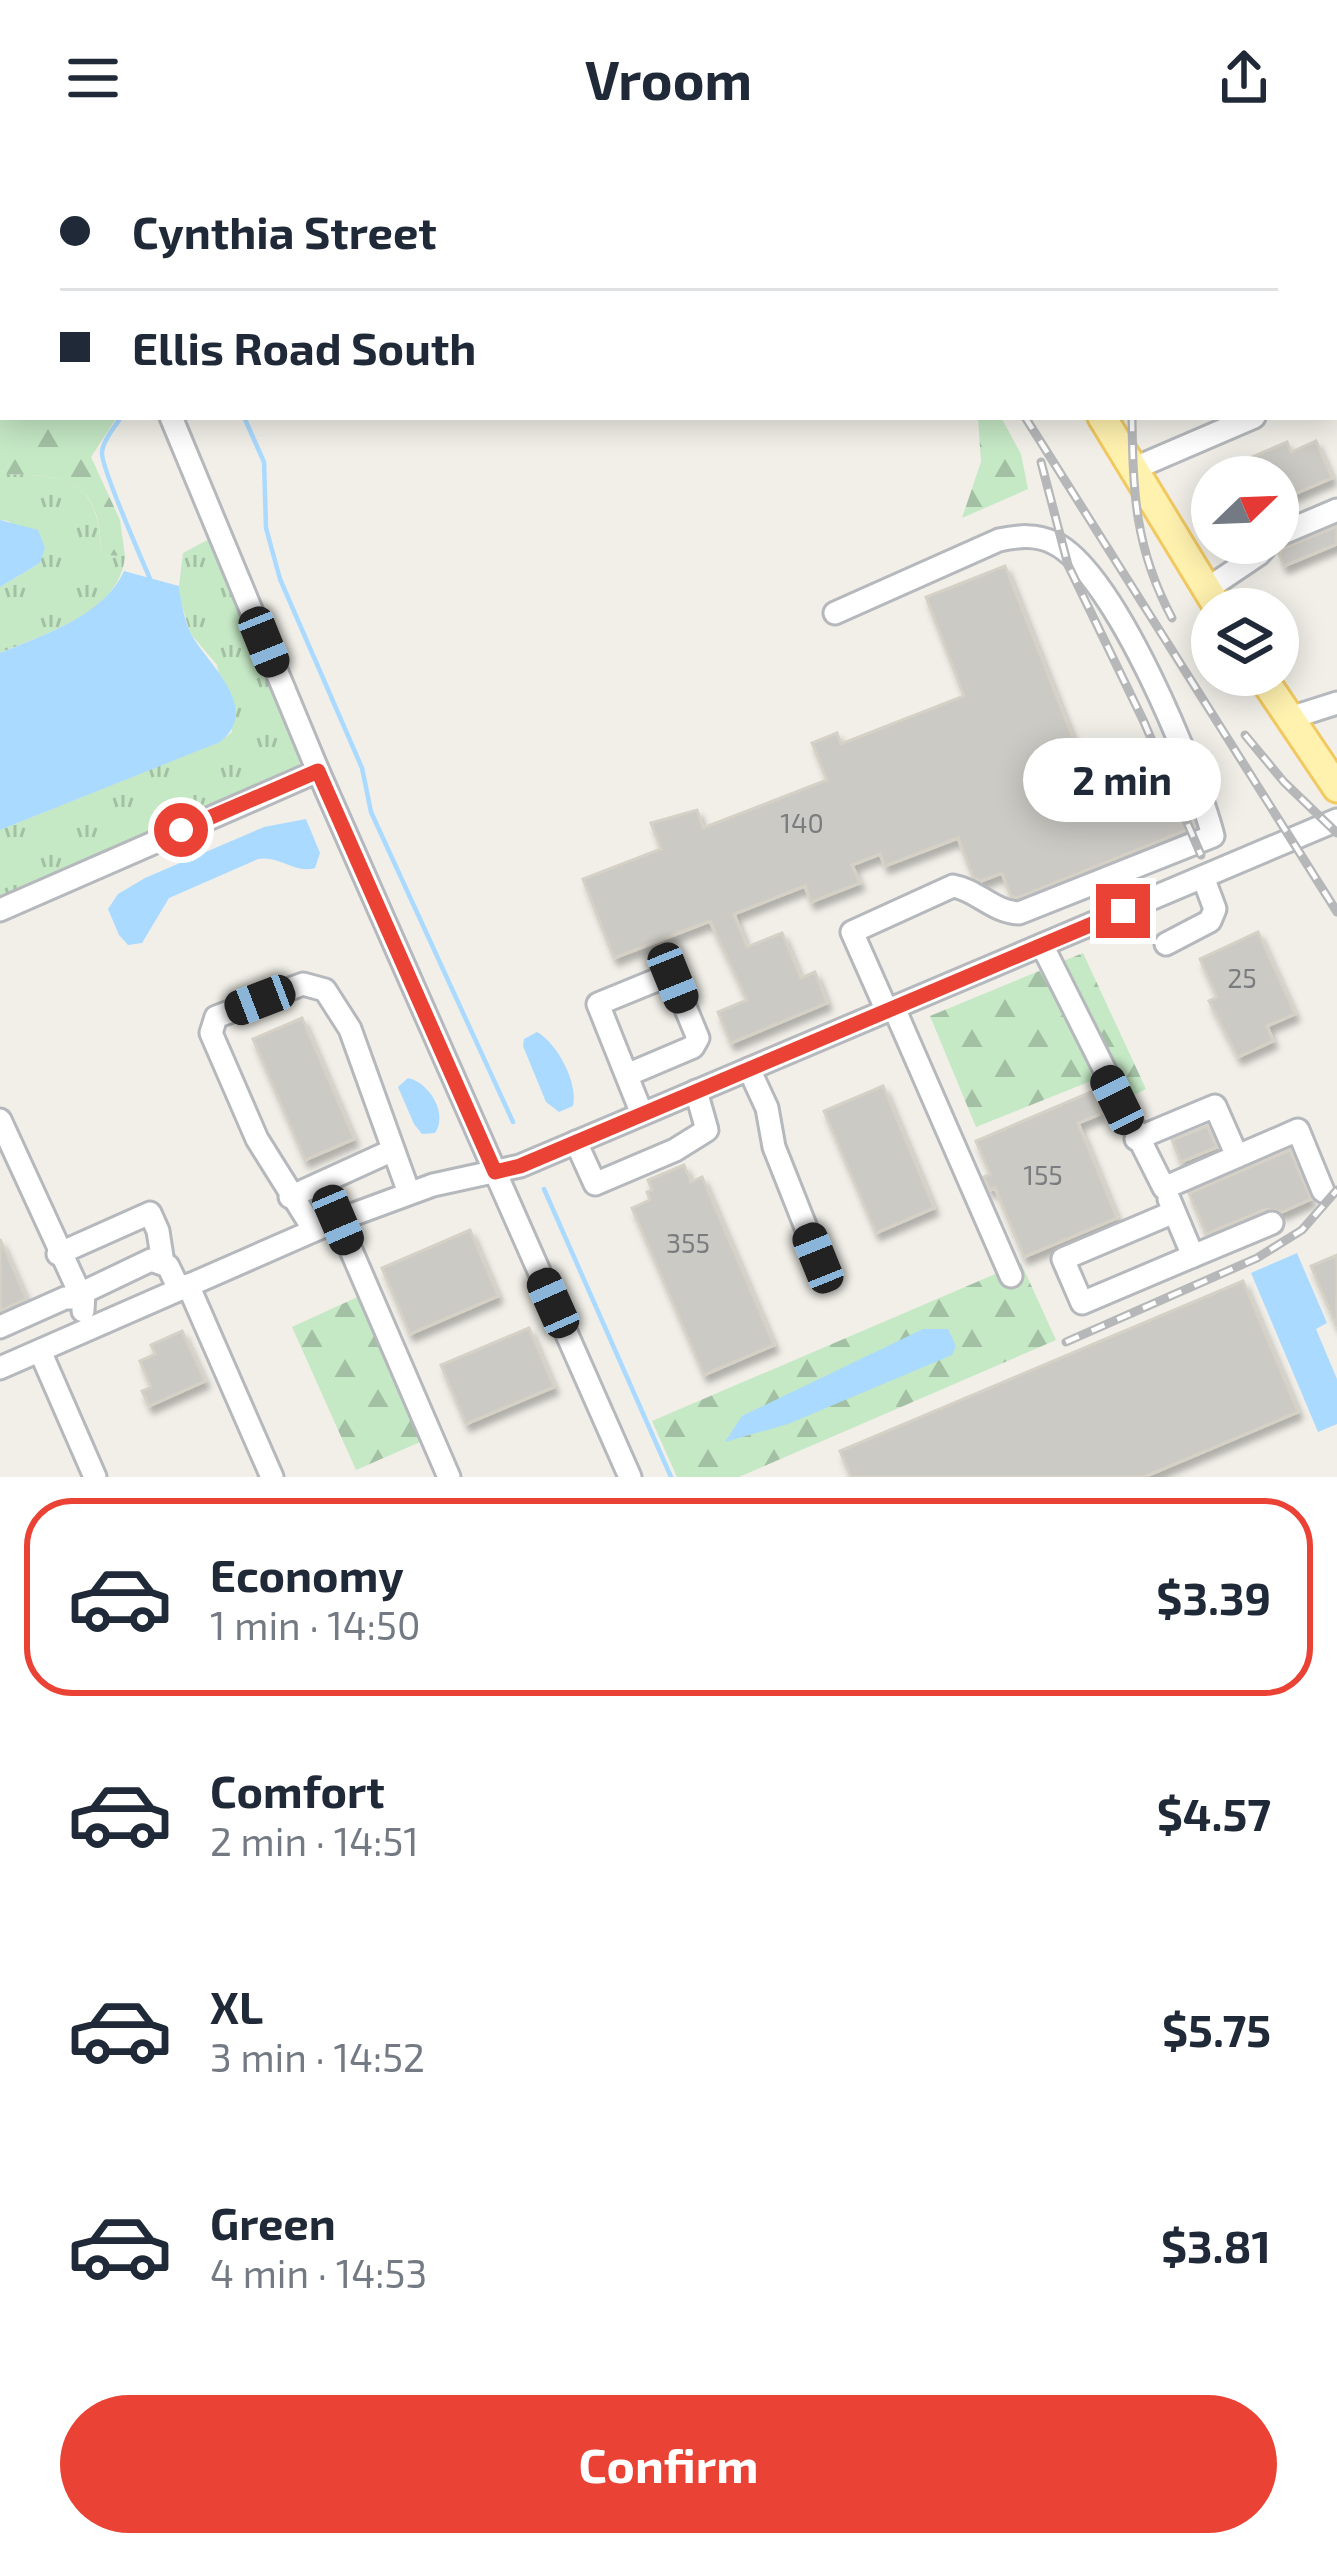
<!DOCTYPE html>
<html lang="en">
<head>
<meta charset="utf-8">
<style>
  :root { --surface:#fff; --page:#f6f6f7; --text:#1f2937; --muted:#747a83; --line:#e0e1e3; --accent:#ea4335 }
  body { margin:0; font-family:"Exo 2",sans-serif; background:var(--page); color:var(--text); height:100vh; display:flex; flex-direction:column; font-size:45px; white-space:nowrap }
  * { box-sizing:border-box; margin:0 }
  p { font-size:39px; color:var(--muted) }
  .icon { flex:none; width:66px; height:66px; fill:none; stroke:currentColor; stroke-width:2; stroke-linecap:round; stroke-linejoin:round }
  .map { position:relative; height:1321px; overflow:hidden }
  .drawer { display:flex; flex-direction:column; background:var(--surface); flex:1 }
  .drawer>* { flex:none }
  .banner { position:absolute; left:0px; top:0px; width:1338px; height:264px; box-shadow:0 6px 30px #0003; display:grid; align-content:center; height:264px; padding:0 60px; background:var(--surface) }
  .needle { width:78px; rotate:67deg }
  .controls { position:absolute; left:1191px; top:300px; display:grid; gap:24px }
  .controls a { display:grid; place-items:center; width:108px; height:108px; border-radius:50%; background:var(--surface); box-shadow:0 6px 30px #0003; font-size:60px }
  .end { position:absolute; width:54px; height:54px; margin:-27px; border:15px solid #ea4335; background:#fff; box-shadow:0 0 0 6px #fff }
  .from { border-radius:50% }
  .bubble { position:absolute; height:84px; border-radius:42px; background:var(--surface); box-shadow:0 6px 30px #0003; font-size:39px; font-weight:700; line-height:84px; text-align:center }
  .car { position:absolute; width:36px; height:72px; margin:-36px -18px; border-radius:15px; box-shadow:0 0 9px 3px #0007; background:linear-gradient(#222 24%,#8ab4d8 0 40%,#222 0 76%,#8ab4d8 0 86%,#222 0) }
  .banner b { display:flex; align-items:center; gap:42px; height:114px; font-size:45px }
  .banner b+b { border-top:3px solid var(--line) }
  .banner i { width:30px; height:30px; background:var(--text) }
  ul { padding:21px 0 0; list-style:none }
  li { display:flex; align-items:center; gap:36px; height:198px; margin:0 24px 18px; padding:0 36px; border:6px solid transparent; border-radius:48px }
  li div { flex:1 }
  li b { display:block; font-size:45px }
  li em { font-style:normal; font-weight:700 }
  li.active { border-color:var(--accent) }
  li>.icon { width:108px; height:108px; stroke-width:1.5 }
  .action { display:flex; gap:24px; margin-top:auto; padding:24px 60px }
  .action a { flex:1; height:138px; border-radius:72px; background:var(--accent); color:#fff; font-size:48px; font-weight:700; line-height:138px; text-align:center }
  header { display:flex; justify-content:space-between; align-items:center; height:156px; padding:0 60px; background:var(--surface); font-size:54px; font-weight:700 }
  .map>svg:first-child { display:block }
  .grass { fill:url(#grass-tufts) }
  .forest { fill:url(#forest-firs) }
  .water { fill:#aadaff }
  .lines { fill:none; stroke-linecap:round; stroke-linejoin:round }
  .stream { stroke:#aadaff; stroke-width:4.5 }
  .building { fill:#cccac5; stroke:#d6d1c6; stroke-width:3; filter:url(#shadow) }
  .minor-casing { stroke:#b5b8bc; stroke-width:27 }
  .major-casing { stroke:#f2c960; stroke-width:33 }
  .minor { stroke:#fff; stroke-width:21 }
  .major { stroke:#fff2af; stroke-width:27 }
  .rail-casing { stroke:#b6b7b8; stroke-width:9 }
  .rail { stroke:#fff; stroke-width:4.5; stroke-dasharray:14; stroke-linecap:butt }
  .route { stroke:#ea4335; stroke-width:15 }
  .labels { text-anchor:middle; stroke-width:10; stroke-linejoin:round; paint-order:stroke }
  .number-label { font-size:27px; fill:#7a7d7f }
</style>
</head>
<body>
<header><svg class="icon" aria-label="menu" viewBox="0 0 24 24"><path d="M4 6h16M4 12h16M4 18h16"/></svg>Vroom<svg class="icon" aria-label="share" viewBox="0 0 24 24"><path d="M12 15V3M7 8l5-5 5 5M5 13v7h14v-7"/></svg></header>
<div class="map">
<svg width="1337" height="1321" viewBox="0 0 1337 1321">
  <defs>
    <pattern id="grass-tufts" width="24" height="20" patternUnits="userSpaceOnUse" patternTransform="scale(3)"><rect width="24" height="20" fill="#c5e8c5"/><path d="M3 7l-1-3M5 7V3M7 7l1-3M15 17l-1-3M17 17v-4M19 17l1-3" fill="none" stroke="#a3c0a4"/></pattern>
    <pattern id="forest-firs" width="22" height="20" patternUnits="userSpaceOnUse" patternTransform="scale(3)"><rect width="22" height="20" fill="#c5e8c5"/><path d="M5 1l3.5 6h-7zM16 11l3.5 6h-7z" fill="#a3c0a4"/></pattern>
    <filter id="shadow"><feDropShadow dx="4" dy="7" stdDeviation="3" flood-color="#0004"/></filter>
  </defs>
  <rect width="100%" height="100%" fill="#f1efe8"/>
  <g class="grass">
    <path d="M0,318C67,319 100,322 101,399L125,400C120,457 46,477 0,497V431L40,407L44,392L8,365L0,364Z"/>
    <path d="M213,381L305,597L295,617L0,746V674L219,586L232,576L217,509L190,477L181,446L179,430L183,397Z"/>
  </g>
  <g class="forest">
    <path d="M0,15L3,261H117L91,301L120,364L125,400L101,399C101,323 68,319 0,318Z"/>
    <path d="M978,261H1001L1021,298L1028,333L962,362L981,306Z"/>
    <path d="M1083,797L1146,933L1105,955L1091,925L976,971L930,860Z"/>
    <path d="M1021,1107L1056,1184L739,1321H677L652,1265Z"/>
    <path d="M364,1138L427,1283L356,1314L292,1171Z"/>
  </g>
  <g class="water">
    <path d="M0,364L38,374L45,392L40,407L0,431Z"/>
    <path d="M124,415L179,430C181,445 184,464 191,478C209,510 262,552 220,586L0,674V497C43,479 104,460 124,415Z"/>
    <path d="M306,663L320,697L315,712C294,718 280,699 258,703L169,742L142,787L128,789L119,779L108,753L118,738L145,722L264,671Z"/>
    <path d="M537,876C558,888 578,927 573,950L559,956L546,946L523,890L524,883Z"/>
    <path d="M408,922C430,927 448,958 435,977L422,978L414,968L398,931Z"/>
    <path d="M1297,1097L1327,1167L1316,1173L1337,1223V1268L1318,1276L1251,1117Z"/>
    <path d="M923,1173H948L956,1190L952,1199L788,1268L725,1286L742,1260Z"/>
  </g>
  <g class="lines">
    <g class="stream">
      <path d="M121,261C115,271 103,284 102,296C100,309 142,404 151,425"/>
      <path d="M244,261L264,306L266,372L280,423L362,612L371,656L513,966"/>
      <path d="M544,1033L671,1321"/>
    </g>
  </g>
  <g class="building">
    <path d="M1316,285L1332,322L1278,345V321H1232L1256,311L1252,301L1287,286L1291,296Z"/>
    <path d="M1337,370V388L1284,410L1279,398L1282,393Z"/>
    <path d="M1005,410L1093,633L1168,604L1194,671L1017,742L1011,740L1002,717L981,725L973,721L958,682L885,710L880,698L852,709L860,727L811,746L805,730L734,758L747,791L782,777L801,822L815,816L827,847L731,887L718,856L747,844L710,765L614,802L583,723L661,693L651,667L697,654L703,672L827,624L812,587L837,577L841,588L964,540L926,441Z"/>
    <path d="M1258,776L1295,858L1267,870L1273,885L1238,901L1209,845L1217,841L1200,803Z"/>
    <path d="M302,862L354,983L305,1004L253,883Z"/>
    <path d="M883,930L934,1052L876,1077L824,955Z"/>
    <path d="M1091,936L1100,958L1078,967L1117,1062L1024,1101L995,1032L990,1034L984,1021L990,1018L976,985Z"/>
    <path d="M1207,970L1217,991L1181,1006L1172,984Z"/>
    <path d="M1290,994L1311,1043L1282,1056L1266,1053L1206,1078L1189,1037Z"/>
    <path d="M684,1009L691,1026L702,1021L774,1189L704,1219L632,1052L650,1044L647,1036L652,1034L648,1024Z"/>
    <path d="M470,1074L498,1140L410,1178L382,1112Z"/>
    <path d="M0,1083L26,1143L0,1155Z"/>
    <path d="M1337,1099V1171L1311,1110Z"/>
    <path d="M1243,1125L1298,1256L1144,1321H851L840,1295Z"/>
    <path d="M529,1172L554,1231L466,1268L441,1209Z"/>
    <path d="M182,1175L205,1225L149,1250L142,1235L151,1231L140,1205L155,1198L151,1189Z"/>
  </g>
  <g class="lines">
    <defs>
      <g id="minor">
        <path d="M0,0L4,3"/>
        <path d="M99,3L103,0"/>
        <path d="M203,3L210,0"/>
        <path d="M611,3L620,0"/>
        <path d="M1335,226L1337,225"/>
        <path d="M171,261L318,615L630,1321"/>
        <path d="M1133,313L1254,261"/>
        <path d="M1278,379L1337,354"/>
        <path d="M1207,433L1259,398L1269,387"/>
        <path d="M835,457L999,384C1018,380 1036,378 1054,387C1115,416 1196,614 1213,680L1019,757C993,756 977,734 953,730L852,776L887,855"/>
        <path d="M1290,562L1337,547"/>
        <path d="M0,754L318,615"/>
        <path d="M1166,788L1210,765L1215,753L1203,721"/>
        <path d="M1042,789L1164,1032L1298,974L1323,1035"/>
        <path d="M894,852L1011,1120"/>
        <path d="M749,913L767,952L774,991L818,1102"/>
        <path d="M627,919L693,891L698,882L673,822L664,821L598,848L642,958"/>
        <path d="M0,964L82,1142H65L0,1171"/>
        <path d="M1136,983L1215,950L1237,1000"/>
        <path d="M576,986L595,1028L675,994L707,974L696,935"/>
        <path d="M290,1041L391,995"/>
        <path d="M1169,1043L1193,1100L1272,1067"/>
        <path d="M1174,1056L1063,1103L1082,1147L1193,1100"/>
        <path d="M338,1064L449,1321"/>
        <path d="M314,1074L257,983L211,877L216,861L303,828L325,834L350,873L409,1037"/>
        <path d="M58,1098L150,1057L158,1075L163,1107"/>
        <path d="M188,1129L272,1321"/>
        <path d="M83,1155L84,1136L151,1104L168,1110L179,1133"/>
        <path d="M40,1195L95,1321"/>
        <path d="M0,1212L338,1064L433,1029L520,1010L1337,664"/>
      </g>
      <g id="major">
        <path d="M946,0L948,3"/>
        <path d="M1102,261L1219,453"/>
        <path d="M1261,519L1337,632"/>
      </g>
    </defs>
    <use href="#minor" class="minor-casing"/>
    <use href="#major" class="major-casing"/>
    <use href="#minor" class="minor"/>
    <use href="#major" class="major"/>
    <defs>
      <g id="rail">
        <path d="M878,0L880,3"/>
        <path d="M1138,3L1139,0"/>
        <path d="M1025,261L1337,756"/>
        <path d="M1132,261C1133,338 1135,392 1172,462"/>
        <path d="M1041,306L1068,409L1144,566L1201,699"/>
        <path d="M1245,579L1284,626L1337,677"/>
        <path d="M1066,1186L1257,1102L1302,1074L1337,1034"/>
      </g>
    </defs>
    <use href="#rail" class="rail-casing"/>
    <use href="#rail" class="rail"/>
  </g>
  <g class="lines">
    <path class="route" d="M181,674L318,615L495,1016L520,1010L1123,755"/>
  </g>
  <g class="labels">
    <g class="number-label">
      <text x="802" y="677">140</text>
      <text x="1242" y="832">25</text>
      <text x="1043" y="1029">155</text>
      <text x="688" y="1097">355</text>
    </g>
  </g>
</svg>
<div class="controls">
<a><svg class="needle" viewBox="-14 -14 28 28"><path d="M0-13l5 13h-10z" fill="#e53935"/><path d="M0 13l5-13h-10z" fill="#747a83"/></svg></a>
<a><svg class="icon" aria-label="layers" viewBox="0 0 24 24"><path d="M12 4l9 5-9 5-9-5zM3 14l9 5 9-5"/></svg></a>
</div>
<i class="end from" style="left:181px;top:674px"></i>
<i class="end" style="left:1123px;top:755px"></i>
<div class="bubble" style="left:1023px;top:582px;width:198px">2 min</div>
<i class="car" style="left:264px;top:486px;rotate:158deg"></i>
<i class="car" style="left:673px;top:822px;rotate:158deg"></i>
<i class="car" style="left:260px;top:844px;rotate:249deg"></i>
<i class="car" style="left:1117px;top:944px;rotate:334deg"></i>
<i class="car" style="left:338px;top:1064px;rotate:157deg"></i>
<i class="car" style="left:818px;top:1102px;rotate:338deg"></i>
<i class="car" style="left:553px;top:1147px;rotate:336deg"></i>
<div class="banner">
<b><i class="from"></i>Cynthia Street</b>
<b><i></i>Ellis Road South</b>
</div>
</div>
<section class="drawer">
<ul>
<li class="active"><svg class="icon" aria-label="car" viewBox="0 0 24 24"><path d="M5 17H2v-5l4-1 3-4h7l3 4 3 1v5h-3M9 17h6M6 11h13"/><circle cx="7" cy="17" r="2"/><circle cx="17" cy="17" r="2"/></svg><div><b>Economy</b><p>1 min · 14:50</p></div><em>$3.39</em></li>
<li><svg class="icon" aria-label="car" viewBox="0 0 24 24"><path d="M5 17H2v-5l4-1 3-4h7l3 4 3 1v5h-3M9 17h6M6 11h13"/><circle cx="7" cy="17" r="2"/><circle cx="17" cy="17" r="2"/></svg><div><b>Comfort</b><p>2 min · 14:51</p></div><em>$4.57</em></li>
<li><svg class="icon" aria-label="car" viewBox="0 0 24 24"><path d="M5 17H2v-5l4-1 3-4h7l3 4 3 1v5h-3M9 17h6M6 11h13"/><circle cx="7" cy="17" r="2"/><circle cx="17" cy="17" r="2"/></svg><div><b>XL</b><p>3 min · 14:52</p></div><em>$5.75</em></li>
<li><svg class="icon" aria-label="car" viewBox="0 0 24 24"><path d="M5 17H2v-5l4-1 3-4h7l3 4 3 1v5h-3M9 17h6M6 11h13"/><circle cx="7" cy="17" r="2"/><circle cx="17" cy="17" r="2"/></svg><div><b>Green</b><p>4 min · 14:53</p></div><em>$3.81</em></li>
</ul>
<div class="action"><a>Confirm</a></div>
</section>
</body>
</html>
